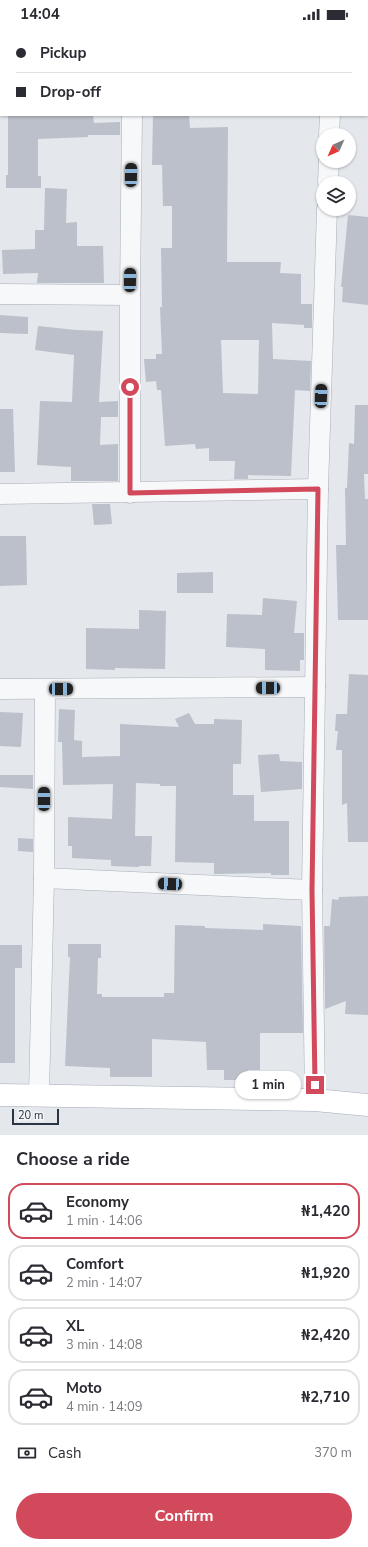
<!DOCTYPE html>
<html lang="en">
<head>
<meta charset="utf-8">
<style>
  :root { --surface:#fff; --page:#f7f7f7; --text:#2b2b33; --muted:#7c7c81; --line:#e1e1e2; --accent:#d1495b }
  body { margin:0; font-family:"Nunito Sans",sans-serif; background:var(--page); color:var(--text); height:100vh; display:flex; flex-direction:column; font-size:15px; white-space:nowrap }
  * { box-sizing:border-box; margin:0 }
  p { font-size:13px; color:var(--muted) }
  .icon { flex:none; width:22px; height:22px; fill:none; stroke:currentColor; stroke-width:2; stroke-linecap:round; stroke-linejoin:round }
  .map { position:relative; height:1107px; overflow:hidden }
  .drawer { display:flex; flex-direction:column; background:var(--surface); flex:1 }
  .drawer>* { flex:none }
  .banner { position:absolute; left:0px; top:0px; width:368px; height:88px; box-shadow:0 1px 3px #0004; display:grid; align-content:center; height:88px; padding:0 16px; background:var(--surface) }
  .needle { width:26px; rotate:225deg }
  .fabs { position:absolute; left:316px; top:100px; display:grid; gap:8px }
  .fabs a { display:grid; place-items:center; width:40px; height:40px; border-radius:50%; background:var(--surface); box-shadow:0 1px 3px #0004; font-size:20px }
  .scale { position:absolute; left:12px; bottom:10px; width:47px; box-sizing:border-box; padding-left:4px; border:2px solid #2b3445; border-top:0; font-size:11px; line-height:14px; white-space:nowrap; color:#2b3445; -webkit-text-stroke:3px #f4f6f9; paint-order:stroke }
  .end { position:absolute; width:18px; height:18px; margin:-9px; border:5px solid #d1495b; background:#fff; box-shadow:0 0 0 2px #fff }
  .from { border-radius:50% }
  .bubble { position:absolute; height:28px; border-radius:14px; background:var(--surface); box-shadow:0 1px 3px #0004; font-size:13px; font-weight:700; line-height:28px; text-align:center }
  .car { position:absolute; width:12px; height:24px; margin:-12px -6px; border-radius:5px; box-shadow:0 0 3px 1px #0007; background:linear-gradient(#222 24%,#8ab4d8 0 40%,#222 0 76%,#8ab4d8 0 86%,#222 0) }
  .banner b { display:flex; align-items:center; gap:14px; height:38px; font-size:15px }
  .banner b+b { border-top:1px solid var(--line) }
  .banner i { width:10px; height:10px; background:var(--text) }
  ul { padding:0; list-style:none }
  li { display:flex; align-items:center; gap:12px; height:56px; margin:0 8px 6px; padding:0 8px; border:2px solid var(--line); border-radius:16px }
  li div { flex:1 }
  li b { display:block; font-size:15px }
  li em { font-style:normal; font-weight:700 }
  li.active { border-color:var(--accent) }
  li>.icon { width:36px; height:36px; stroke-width:1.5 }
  h2 { padding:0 16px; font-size:18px; line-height:48px }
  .pay { display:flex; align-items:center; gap:10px; height:44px; padding:0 16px; font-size:15px }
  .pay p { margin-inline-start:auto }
  .action { display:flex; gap:8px; margin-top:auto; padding:8px 16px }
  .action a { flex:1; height:46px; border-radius:24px; background:var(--accent); color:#fff; font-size:16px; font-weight:700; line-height:46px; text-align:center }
  .status { display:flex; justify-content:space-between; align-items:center; height:28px; padding:0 20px; background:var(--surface); direction:ltr }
  .status svg { height:11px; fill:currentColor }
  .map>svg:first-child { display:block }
  .building { fill:#bbc0ca; fill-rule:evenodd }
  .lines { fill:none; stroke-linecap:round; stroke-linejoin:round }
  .minor-casing { stroke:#a9aeb7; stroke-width:21 }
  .major-casing { stroke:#a3abb8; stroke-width:23 }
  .minor { stroke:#f7f8fa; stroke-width:20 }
  .major { stroke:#fff; stroke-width:22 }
  .route { stroke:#d1495b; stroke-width:5 }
</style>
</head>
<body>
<div class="status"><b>14:04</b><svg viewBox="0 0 49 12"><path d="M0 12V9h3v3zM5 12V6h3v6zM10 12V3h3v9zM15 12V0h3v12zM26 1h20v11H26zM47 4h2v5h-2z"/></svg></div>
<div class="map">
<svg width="368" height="1107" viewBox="0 0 368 1107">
  <rect width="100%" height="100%" fill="#e4e7ec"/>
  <g class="building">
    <path d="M8,87H93L94,95L120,94V107H88V109L38,111V148H41V160H6V147H8Z"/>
    <path d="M153,87H189L190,100L228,99L227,234H281L280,245L301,246V276H312V300H304V297L272,295L273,331L311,333L310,363L295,362L291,448L248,447V451H234L235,433H209V420L196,421L195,416L165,418L161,362H157L156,353L146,354L144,331H156V326H162L160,279H162L161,220H172V178H163L162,137H152ZM221,312H259L258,366L223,365Z"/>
    <path d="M45,160L67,161L66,195L77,194V218H103L104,255H37L38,245L3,246L2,222L35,221V202H44Z"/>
    <path d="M348,187L368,189V277L342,274L343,259H341L342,249Z"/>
    <path d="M0,287L28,289V306L0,305Z"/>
    <path d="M38,298L76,302L103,303L99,374L118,373V389H101L100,417L118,416V453H71V439L37,437L40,373L72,374L74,327L35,322Z"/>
    <path d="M355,377H368V446H364L365,471H368V592H338L336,517H346L345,460H347L349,415L354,416Z"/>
    <path d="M0,381H13L15,444H0Z"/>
    <path d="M92,476H110L112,496L94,497Z"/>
    <path d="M0,508H26L27,557L0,558Z"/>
    <path d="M213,544V565H177V545Z"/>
    <path d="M263,570L297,573L294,605H304V632H300V643L265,642V621L226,619L227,586L262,587Z"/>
    <path d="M139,582L166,583L165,641L115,640V642L86,641V600L139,601Z"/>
    <path d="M349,646L368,647V814H348L347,775L342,777V722H336L338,703H335L336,686H347Z"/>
    <path d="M59,681L75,682L74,712L82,713V729L120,728V696L179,699L175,691L189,685L195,696H214V691L242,692L241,736H233V767H254V793H289V847H271V845L214,846V835L175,834L176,758H160V756L136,755L135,808H152L151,838H139V839L111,838V832L72,830V818H68V789L112,791L113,756L63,757L62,714H58Z"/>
    <path d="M0,684L23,685L21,719L0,718Z"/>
    <path d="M279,726L280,733L302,734V761L261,764L258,727Z"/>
    <path d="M0,747H33V761L0,759Z"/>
    <path d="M18,810L33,811V824L18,823Z"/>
    <path d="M368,868V987L345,986L346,973L325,981L324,898H330L332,871L338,872L339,869Z"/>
    <path d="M263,896L301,898L303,1005H260V1042H248V1052H224V1042H207L206,1014L152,1011V1049H110V1040L65,1038L70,929H68V916H101V930H98L97,966H102V969H164V965H174L175,897L205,898V900L263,902Z"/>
    <path d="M0,917H22V940H15V1035H0Z"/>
  </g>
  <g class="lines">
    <defs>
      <g id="minor">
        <path d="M124,1V0"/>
        <path d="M367,35H368"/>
        <path d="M0,36H1"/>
        <path d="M329,107L330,87"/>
        <path d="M328,155L329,133"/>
        <path d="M0,266L130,267"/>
        <path d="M130,465V267L132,87"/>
        <path d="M0,466L318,461"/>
        <path d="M0,661L315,659"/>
        <path d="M44,850L312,862"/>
        <path d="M39,1067L44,850L45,661"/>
        <path d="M315,1072L312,862L318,461L327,181"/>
      </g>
      <path id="major" d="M0,1067L315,1072L368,1077"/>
    </defs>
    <use href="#minor" class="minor-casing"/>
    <use href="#major" class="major-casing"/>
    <use href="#minor" class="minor"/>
    <use href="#major" class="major"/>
  </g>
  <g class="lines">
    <path class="route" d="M130,359V465L318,461L312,862L315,1057"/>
  </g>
</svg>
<div class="fabs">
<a><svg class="needle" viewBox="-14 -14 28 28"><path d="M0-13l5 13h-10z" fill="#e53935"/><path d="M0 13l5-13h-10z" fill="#7c7c81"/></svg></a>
<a><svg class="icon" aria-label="layers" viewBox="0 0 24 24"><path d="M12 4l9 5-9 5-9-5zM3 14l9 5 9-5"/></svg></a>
</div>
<div class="scale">20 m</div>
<i class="end from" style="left:130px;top:359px"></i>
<i class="end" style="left:315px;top:1057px"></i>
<div class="bubble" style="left:235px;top:1043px;width:66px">1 min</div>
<i class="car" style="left:131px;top:147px;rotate:1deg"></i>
<i class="car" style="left:130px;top:252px;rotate:1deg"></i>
<i class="car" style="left:321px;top:368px;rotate:2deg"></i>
<i class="car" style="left:268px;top:660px;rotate:270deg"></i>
<i class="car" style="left:61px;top:661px;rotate:90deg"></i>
<i class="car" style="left:44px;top:771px;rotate:0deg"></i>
<i class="car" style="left:170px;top:856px;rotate:273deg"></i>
<div class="banner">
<b><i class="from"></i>Pickup</b>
<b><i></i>Drop-off</b>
</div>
</div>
<section class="drawer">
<h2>Choose a ride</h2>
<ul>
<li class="active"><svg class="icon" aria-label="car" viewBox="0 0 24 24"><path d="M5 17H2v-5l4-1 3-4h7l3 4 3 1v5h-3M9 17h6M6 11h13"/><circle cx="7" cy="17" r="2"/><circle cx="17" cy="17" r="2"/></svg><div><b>Economy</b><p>1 min · 14:06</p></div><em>₦1,420</em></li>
<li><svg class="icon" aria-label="car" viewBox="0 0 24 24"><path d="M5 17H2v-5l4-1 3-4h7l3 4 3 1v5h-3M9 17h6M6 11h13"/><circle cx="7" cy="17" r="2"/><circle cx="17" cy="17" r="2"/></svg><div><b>Comfort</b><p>2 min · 14:07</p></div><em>₦1,920</em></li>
<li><svg class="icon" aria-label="car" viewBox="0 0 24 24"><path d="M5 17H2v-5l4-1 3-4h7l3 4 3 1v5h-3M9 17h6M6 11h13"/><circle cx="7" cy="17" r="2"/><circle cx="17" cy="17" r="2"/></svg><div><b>XL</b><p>3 min · 14:08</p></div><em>₦2,420</em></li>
<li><svg class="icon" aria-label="car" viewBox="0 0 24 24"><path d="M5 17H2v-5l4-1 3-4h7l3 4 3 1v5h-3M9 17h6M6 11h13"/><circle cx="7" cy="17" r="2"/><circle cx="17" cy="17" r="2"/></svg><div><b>Moto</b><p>4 min · 14:09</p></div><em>₦2,710</em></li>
</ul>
<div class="pay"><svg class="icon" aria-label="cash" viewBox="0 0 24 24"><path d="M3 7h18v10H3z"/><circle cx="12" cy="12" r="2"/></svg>Cash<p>370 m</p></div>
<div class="action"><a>Confirm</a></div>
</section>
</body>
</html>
